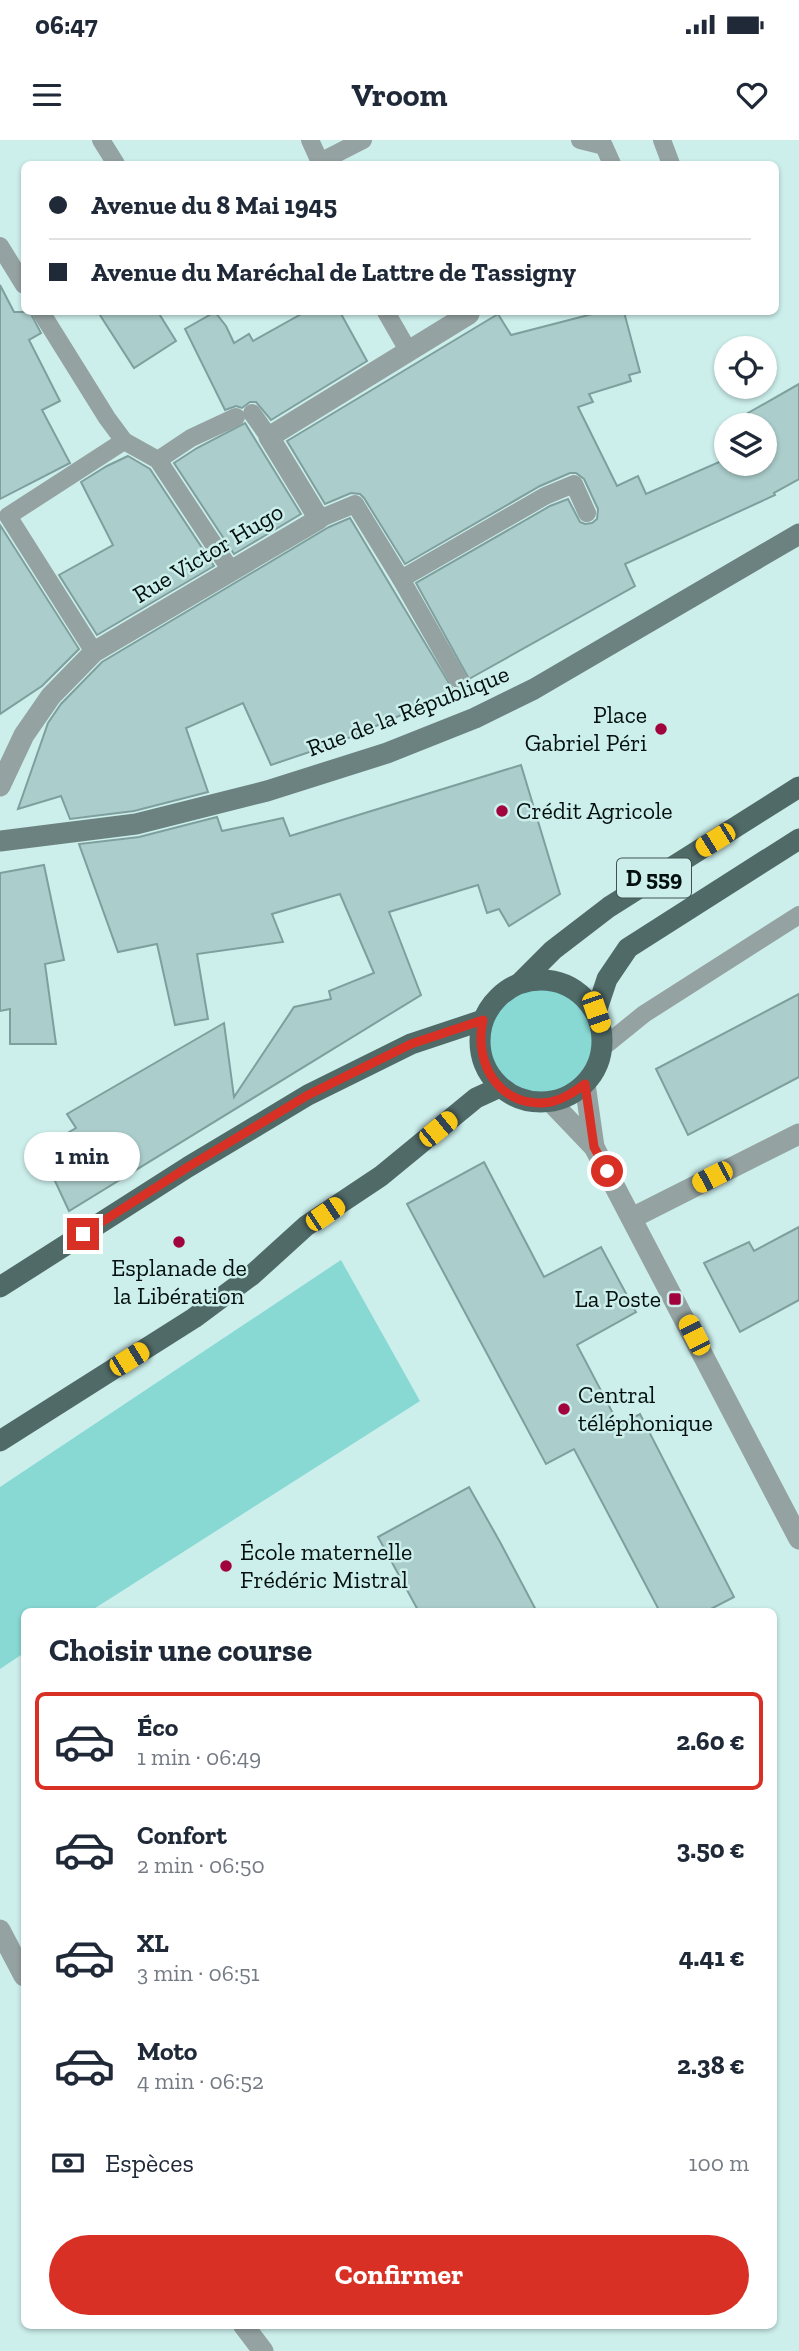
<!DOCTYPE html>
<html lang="fr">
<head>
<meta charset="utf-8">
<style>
  :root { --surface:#fff; --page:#f2f2f3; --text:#1f2937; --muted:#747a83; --line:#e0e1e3; --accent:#d93025 }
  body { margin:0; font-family:"Zilla Slab",serif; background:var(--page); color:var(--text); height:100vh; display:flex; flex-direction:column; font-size:26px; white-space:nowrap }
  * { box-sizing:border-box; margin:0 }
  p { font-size:23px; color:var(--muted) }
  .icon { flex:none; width:38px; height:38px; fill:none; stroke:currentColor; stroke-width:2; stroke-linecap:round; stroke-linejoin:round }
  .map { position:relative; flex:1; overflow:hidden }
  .drawer { position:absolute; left:21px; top:1468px; width:756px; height:721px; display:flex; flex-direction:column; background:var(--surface); border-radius:10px; box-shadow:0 2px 5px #0004 }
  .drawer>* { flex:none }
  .guide { position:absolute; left:21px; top:21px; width:758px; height:154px; border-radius:10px; box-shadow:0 2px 5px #0004; display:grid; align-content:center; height:154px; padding:0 28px; background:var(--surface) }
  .fabs { position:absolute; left:714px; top:196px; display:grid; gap:14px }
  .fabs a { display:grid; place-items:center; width:63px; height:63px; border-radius:50%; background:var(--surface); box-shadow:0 2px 5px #0004; font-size:35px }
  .end { position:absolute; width:32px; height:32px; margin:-16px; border:9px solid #d93025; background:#fff; box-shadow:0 0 0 4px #fff }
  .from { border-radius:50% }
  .bubble { position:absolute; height:49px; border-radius:24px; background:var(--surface); box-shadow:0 2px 5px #0004; font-size:23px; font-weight:700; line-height:49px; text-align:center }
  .car { position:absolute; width:21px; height:42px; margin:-21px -10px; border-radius:9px; box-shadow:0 0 5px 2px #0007; background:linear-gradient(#f5c518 24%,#345 0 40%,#f5c518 0 76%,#345 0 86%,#f5c518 0) }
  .guide b { display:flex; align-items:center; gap:24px; height:66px; font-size:26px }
  .guide b+b { border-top:2px solid var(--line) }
  .guide i { width:18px; height:18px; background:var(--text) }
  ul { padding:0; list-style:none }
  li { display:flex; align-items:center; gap:21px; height:98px; margin:0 14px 10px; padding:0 14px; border:4px solid transparent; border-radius:10px }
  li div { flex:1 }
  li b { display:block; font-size:26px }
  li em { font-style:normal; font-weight:700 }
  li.on { border-color:var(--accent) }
  li>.icon { width:63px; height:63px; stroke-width:1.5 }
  h2 { padding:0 28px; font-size:32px; line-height:84px }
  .pay { display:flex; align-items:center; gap:18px; height:77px; padding:0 28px; font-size:26px }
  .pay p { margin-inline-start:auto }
  .cta { display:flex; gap:14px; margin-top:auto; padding:14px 28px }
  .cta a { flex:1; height:80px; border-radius:42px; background:var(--accent); color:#fff; font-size:28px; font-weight:700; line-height:80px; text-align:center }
  .status { display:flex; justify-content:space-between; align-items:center; height:49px; padding:0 35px; background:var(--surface); direction:ltr }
  .status svg { height:19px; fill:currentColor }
  header { display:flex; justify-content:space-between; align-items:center; height:91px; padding:0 28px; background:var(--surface); font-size:32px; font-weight:700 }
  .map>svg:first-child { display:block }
  .green { fill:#88d8d3 }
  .building { fill:#abcdcb; stroke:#7e9f9d; stroke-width:2 }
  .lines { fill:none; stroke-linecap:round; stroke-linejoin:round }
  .lane { stroke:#94a2a1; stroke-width:18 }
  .street { stroke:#94a2a1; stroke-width:21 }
  .secondary { stroke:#6c8280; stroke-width:21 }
  .primary { stroke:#506a68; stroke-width:21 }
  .route { stroke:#d93025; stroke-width:9 }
  .poi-dot { fill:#a1033d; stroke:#ccefec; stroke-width:2.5 }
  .labels { text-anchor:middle; stroke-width:5; stroke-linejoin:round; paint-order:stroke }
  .shield { fill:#ccefec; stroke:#405351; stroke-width:2 }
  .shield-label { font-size:23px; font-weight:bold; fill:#04100f }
  .street-label { font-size:24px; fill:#04100f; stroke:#ccefec }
  .poi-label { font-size:24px; fill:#04100f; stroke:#ccefec; text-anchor:start }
</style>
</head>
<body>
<div class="status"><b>06:47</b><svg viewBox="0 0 49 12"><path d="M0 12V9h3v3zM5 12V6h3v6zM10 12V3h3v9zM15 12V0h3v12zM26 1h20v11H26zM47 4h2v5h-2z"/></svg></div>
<header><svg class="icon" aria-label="menu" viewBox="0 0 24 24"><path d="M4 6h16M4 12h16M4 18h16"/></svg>Vroom<svg class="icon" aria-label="heart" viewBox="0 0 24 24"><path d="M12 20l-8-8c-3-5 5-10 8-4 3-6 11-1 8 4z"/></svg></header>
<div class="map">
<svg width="799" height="2211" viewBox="0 0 799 2211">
  <rect width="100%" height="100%" fill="#ccefec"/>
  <g class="green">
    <circle cx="541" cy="901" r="61"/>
    <path d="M341,1120L420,1261L89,1472H24V1513L0,1529V1347Z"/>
  </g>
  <g class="building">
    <path d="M0,145L14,172H30L41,193L29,200L60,261L42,270L70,323L0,359Z"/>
    <path d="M98,172H158L176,201L134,228Z"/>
    <path d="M215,172L226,186L234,203L249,194L253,201L305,172H340L367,221L271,280L256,262H250L242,268L236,266L225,270L185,189Z"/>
    <path d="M600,172H624L640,232L629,235L631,241L589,254L593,262L578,267L617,346L638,336L646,354L726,319V324H765V285H737L734,281L799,244V339L774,353L775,355L625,424L635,446L469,539L416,443L550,366L568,359L580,382L585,384L592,383L597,379L598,369L584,339L576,333H570L540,346L405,424L364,358L360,354L351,353L325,364L287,301L498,174L511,195Z"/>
    <path d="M245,283L301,374L234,414L174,323L197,308Z"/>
    <path d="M128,316L150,329L214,426L97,495L59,435L113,405L81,342L107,326Z"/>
    <path d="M350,378L452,548V553L339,602L271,625L243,563L186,588L208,652L134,671L70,679L61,656L18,669L48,583L61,564L102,522L329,387Z"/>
    <path d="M0,385L79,509L42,546L0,574Z"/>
    <path d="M521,625L560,754L509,786L499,769L487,773L478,745L389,772L421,855L69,1071L40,1009L76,988L67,974L224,883L234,957L294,867L331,859L329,851L374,833L340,754L272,774L283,802L197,814L208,879L175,885L157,804L118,812L79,704L139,697L217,677L222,691L283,678L290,696Z"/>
    <path d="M44,725L64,820L45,824L56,904H10V869L0,871V733Z"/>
    <path d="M799,854V937L688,995L656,929Z"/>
    <path d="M484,1022L544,1137L601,1107L636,1172L577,1205L619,1285L640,1274L734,1457L705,1472H660L574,1309L546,1324L407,1064Z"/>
    <path d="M799,1087V1160L740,1192L704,1123L749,1102L754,1111Z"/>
    <path d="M469,1347L500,1402L537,1472H419L378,1397Z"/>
  </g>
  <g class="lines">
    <g class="lane">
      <path d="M101,0L116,24"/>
      <path d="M310,0L320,22L363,0"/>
      <path d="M580,0L604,6L612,24"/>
      <path d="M662,0L671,24"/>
      <path d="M0,106L24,145"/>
      <path d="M41,172L107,278L124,301L158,320L230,429"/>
      <path d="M386,172L409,212"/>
      <path d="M252,273L269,297"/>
      <path d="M158,320L191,298L236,277"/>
      <path d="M319,379L355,364L401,439L458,539"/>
      <path d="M401,439L545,356L574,344L587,373"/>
      <path d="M94,512L8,376L124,301"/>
      <path d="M602,908L644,874L799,775"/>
    </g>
    <g class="street">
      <path d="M0,646L24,595L51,556L94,512L319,379L269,297L469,174"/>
      <path d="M585,944L594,1007"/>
      <path d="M551,962L594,1007L799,1399"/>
      <path d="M632,1078L799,994"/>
      <path d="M0,1790L24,1836"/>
      <path d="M244,2186L263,2211"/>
    </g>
    <path class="secondary" d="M0,701L136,684L267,651L387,613L475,578L534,549L799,394"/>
    <g class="primary">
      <circle cx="541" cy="901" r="61"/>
      <path d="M520,843L553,810L609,767L799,647"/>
      <path d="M596,872L607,839L628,808L799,699"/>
      <path d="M0,1147L188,1027L308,955L411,904L483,880"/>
      <path d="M0,1301L194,1178L252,1135L306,1086L381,1036L476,958L500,947"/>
    </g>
  </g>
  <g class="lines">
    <path class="route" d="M83,1094L188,1027L308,955L411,904L483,880C473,925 501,970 551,962C564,959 574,952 585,944L594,1007L607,1031"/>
  </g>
  <g class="poi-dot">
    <circle cx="661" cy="589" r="7"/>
    <circle cx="502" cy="671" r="7"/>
    <circle cx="179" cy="1102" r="7"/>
    <rect x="668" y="1152" width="14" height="14" rx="3.5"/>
    <circle cx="564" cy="1269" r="7"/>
    <circle cx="226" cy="1426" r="7"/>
  </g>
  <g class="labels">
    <rect class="shield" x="617" y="718.5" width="74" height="39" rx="5"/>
    <g class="shield-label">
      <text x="654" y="746">D 559</text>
    </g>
    <g class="street-label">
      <text transform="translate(208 413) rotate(-31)" y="8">Rue Victor Hugo</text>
      <text transform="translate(408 571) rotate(-21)" y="8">Rue de la République</text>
    </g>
    <g class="poi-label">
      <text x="647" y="583" text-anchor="end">Place<tspan x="647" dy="28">Gabriel Péri</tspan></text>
      <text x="516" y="679">Crédit Agricole</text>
      <text x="179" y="1136" text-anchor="middle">Esplanade de<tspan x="179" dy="28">la Libération</tspan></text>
      <text x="661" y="1167" text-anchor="end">La Poste</text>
      <text x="578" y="1263">Central<tspan x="578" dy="28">téléphonique</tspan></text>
      <text x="240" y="1420">École maternelle<tspan x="240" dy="28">Frédéric Mistral</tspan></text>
    </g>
  </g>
</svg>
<div class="fabs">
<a><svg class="icon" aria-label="locate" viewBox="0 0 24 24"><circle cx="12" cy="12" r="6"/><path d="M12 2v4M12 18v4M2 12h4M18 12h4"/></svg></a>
<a><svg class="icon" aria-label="layers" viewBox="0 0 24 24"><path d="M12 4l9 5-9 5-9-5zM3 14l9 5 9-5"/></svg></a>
</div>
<i class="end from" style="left:607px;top:1031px"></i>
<i class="end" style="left:83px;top:1094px"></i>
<div class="bubble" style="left:24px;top:992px;width:116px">1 min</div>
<i class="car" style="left:715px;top:700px;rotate:238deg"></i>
<i class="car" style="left:596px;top:872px;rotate:161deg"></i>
<i class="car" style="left:438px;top:989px;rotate:51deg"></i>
<i class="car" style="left:712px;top:1037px;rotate:243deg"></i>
<i class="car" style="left:325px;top:1074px;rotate:56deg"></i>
<i class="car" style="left:694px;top:1195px;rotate:333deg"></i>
<i class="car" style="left:129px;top:1219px;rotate:58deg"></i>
<div class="guide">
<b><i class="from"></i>Avenue du 8 Mai 1945</b>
<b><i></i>Avenue du Maréchal de Lattre de Tassigny</b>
</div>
<section class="drawer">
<h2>Choisir une course</h2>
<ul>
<li class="on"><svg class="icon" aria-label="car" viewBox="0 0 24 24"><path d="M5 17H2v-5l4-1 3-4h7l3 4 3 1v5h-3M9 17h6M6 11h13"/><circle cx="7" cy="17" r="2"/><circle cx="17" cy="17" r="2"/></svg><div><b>Éco</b><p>1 min · 06:49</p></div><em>2.60 €</em></li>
<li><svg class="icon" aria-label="car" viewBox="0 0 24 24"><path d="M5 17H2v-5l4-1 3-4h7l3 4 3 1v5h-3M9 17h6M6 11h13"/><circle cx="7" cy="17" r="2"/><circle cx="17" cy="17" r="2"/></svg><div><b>Confort</b><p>2 min · 06:50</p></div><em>3.50 €</em></li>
<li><svg class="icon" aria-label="car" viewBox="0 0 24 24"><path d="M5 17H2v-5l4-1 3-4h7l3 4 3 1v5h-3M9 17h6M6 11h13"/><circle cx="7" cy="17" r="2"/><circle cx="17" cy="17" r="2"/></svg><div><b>XL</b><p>3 min · 06:51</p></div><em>4.41 €</em></li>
<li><svg class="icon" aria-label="car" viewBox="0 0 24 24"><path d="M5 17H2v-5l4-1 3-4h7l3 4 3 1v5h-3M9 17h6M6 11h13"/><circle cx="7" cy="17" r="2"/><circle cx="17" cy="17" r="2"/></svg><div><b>Moto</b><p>4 min · 06:52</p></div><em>2.38 €</em></li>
</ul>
<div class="pay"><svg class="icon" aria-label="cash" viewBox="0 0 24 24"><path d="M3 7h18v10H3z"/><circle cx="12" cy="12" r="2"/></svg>Espèces<p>100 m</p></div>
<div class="cta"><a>Confirmer</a></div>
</section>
</div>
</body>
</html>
